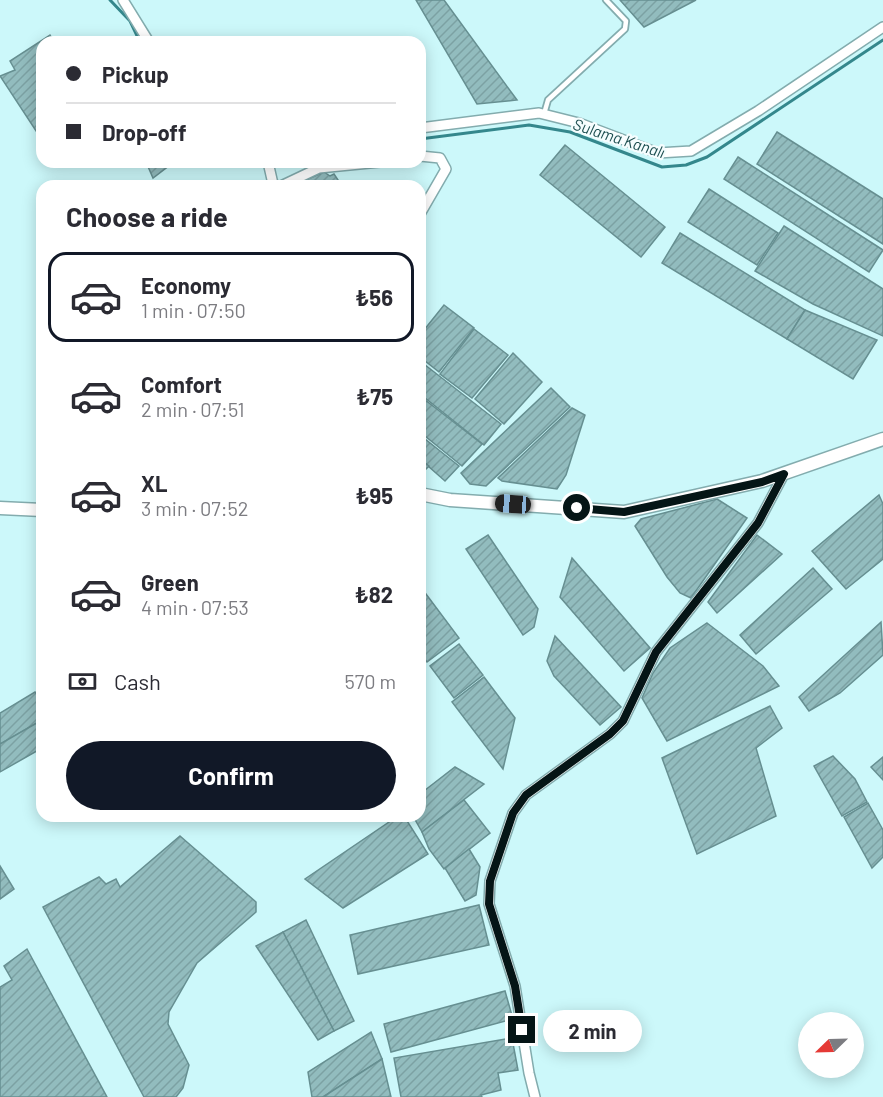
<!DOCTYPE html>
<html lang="en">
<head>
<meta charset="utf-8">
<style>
  :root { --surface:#fff; --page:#f7f7f7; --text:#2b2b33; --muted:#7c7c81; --line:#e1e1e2; --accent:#111827 }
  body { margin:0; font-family:Barlow,sans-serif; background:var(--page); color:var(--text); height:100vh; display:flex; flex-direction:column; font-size:22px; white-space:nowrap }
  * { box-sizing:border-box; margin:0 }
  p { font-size:20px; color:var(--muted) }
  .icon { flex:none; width:33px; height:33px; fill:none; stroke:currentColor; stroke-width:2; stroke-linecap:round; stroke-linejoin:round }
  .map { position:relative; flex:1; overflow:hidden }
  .sheet { position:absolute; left:36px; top:180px; width:390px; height:642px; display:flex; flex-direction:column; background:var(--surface); border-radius:18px; box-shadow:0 3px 15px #0003 }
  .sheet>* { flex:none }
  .hud { position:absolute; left:36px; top:36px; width:390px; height:132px; border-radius:18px; box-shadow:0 3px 15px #0003; display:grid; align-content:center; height:132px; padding:0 30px; background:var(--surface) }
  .needle { width:39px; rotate:247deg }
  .buttons { position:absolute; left:798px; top:1012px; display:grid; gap:12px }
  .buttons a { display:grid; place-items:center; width:66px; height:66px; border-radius:50%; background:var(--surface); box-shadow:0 3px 15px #0003; font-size:30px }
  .end { position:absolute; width:27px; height:27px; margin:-14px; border:8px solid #051516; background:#fff; box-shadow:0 0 0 3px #fff }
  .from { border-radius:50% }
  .bubble { position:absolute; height:42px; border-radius:21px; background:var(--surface); box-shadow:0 3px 15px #0003; font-size:20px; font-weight:700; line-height:42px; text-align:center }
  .car { position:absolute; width:18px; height:36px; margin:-18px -9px; border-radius:8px; box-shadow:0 0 4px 2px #0007; background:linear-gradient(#222 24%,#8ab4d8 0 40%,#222 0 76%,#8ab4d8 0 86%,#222 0) }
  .hud b { display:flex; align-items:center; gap:21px; height:57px; font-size:22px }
  .hud b+b { border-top:2px solid var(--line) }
  .hud i { width:15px; height:15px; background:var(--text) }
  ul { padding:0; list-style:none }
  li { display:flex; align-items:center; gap:18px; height:90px; margin:0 12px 9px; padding:0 18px; border:3px solid transparent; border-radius:18px }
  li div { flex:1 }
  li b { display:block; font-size:22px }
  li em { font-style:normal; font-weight:700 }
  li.active { border-color:var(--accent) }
  li>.icon { width:54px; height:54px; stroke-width:1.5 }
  h2 { padding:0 30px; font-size:27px; line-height:72px }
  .pay { display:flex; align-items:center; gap:15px; height:66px; padding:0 30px; font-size:22px }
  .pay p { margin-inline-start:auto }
  .button { display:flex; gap:12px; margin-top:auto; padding:12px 30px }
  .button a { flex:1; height:69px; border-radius:36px; background:var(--accent); color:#fff; font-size:24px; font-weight:700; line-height:69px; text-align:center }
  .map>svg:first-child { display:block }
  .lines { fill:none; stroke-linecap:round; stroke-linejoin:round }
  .stream { stroke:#34878c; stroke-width:3 }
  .building { fill:url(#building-hatch); stroke:#668f91; stroke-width:1.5 }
  .service-casing { stroke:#83acae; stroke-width:8 }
  .minor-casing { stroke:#83acae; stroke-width:12 }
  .tertiary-casing { stroke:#83acae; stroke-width:15 }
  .service { stroke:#fff; stroke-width:4.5 }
  .minor { stroke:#fff; stroke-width:9 }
  .tertiary { stroke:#fff; stroke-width:12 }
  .route { stroke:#051516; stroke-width:8 }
  .labels { text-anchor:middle; stroke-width:4.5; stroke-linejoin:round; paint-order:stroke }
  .water-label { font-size:16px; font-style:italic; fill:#1e4f51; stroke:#f5fdfe }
</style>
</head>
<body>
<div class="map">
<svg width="883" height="1097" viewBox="0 0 883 1097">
  <defs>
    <pattern id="building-hatch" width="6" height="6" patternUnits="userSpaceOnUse" patternTransform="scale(1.5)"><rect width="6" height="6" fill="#92bcbe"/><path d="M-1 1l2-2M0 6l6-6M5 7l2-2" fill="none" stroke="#7ca1a3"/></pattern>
  </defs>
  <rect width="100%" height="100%" fill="#ccf8fa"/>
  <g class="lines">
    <g class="stream">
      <path d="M110,0L130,21L140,42"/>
      <path d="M420,139L529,125L570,132L662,167L686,165L707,157L883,40"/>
    </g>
  </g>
  <g class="building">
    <path d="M416,0H444L517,100L477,104Z"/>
    <path d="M620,0H696L644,27Z"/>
    <path d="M50,35L54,42H42V140L0,76L15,70L10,61Z"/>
    <path d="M777,132L883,199V244L757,164Z"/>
    <path d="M565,145L665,227L641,257L540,175Z"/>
    <path d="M738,157L883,250L869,272L724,179Z"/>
    <path d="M146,162H174L153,178Z"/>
    <path d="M324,172L330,176L334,174L342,186L294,185Z"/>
    <path d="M709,189L778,233L757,265L688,222Z"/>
    <path d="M784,226L883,289V336L813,304L755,271Z"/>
    <path d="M680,233L805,310L787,339L662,263Z"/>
    <path d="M444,305L474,328L439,372L420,357V335Z"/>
    <path d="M805,310L877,340L853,379L787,339Z"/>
    <path d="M474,329L508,355L472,398L440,374Z"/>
    <path d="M513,353L542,382L504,424L475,399Z"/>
    <path d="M420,361L501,424L484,445L420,394Z"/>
    <path d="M551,388L570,407L486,486L470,484L461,473Z"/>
    <path d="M420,396L482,444L462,466L420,432Z"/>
    <path d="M572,408L585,415L566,475L557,489L502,481L498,478Z"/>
    <path d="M420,435L459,466L445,481L420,459Z"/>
    <path d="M420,459L429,466L420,475Z"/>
    <path d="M879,495L883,504V559L846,589L812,551Z"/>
    <path d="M717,499L747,518L691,598L680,593L667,577L635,526L641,519Z"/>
    <path d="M488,535L538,609L534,627L523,635L466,549Z"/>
    <path d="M757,535L782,554L717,613L708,602Z"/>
    <path d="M572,558L650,648L624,671L560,597Z"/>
    <path d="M813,568L832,589L756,654L740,635Z"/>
    <path d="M420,586L459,638L427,662L420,653Z"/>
    <path d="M881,622L883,655L840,693L809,711L799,697Z"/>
    <path d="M707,623L763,666L779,686L667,741L642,698L653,673L670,648Z"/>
    <path d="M555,636L621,707L600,725L554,676L547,661Z"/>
    <path d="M459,644L483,675L454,698L430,666Z"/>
    <path d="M484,677L515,718L503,769L452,702Z"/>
    <path d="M35,692L42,701V720L0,744V713Z"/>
    <path d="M770,706L782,728L756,748L776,816L697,854L662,758Z"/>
    <path d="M42,720V748L0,772V744Z"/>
    <path d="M833,756L855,779L867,802L842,816L814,766Z"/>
    <path d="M883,757V780L871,767Z"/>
    <path d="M455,767L484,784L422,832L413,816H420V794Z"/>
    <path d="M464,800L490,833L444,869L429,849L422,832Z"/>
    <path d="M868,803L883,830V857L872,868L844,817Z"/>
    <path d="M398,816H404L428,854L343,908L305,879Z"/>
    <path d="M180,836L256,902V912L197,963L169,1012L168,1024L189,1065L183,1088L176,1097H144L43,907L99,877L106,884L116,879L120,887Z"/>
    <path d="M469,849L480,867L476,895L465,901L445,868Z"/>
    <path d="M0,866L14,889L0,899Z"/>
    <path d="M479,905L489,945L358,974L350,935Z"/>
    <path d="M306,920L354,1021L334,1031L283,932Z"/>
    <path d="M283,932L334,1031L318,1040L256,946Z"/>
    <path d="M27,949L107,1097H0V987L12,980L4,966Z"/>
    <path d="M505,991L513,1019L391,1052L384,1024Z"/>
    <path d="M371,1032L382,1059L323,1097H312L308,1072Z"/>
    <path d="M512,1038L518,1070L498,1073L501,1090L481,1095L482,1097H401L394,1058Z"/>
    <path d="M382,1059L391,1097H323Z"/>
  </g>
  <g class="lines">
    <defs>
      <path id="service" d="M544,114L548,100L625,29L626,21L606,0"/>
      <g id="minor">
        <path d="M123,0L149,42"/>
        <path d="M420,128L539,113L579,123L658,153L691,151L758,111L883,27"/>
        <path d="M420,156L440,158L446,169L420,214"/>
        <path d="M268,162L273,184L278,186"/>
        <path d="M281,186L319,168L380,162"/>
        <path d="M535,1097L529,1073L515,986L489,904L490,881L513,813L526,795L610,734L623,721L656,652L758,523L784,474"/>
      </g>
      <g id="tertiary">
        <path d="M420,494L450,500L624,512L762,481L883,439"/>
        <path d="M0,508L42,510"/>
      </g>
    </defs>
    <use href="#service" class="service-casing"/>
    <use href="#minor" class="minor-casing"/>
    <use href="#tertiary" class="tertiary-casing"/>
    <use href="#service" class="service"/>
    <use href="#minor" class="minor"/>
    <use href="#tertiary" class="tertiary"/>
  </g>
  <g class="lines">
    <path class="route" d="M522,1030L515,986L489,904L490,881L513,813L526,795L610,734L623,721L656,652L758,523L784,474L762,482L624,512L577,508"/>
  </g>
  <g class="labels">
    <g class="water-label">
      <text transform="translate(619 138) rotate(18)" y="6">Sulama Kanalı</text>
    </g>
  </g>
</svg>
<div class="buttons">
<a><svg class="needle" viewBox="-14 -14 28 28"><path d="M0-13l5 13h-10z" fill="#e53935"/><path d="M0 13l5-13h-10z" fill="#7c7c81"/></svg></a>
</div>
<i class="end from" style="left:577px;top:508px"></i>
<i class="end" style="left:522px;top:1030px"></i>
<div class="bubble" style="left:543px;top:1010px;width:99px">2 min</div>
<i class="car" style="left:513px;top:504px;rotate:274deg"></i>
<div class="hud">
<b><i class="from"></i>Pickup</b>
<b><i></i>Drop-off</b>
</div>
<section class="sheet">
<h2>Choose a ride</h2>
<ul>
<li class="active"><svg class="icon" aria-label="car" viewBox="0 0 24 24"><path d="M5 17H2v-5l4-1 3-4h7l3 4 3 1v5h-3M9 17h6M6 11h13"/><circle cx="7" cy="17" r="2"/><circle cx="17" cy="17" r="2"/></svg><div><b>Economy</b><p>1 min · 07:50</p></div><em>₺56</em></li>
<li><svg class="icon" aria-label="car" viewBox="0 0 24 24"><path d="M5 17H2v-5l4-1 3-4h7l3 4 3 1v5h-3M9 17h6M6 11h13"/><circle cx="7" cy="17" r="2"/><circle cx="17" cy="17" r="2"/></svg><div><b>Comfort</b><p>2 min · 07:51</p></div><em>₺75</em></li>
<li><svg class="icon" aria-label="car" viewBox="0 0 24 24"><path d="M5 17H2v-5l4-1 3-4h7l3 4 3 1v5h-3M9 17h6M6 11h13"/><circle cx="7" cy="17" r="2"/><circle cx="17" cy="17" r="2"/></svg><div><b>XL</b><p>3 min · 07:52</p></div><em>₺95</em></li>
<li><svg class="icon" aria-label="car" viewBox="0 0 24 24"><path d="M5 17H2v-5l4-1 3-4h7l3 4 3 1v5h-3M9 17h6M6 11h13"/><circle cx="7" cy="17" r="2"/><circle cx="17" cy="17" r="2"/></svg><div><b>Green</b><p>4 min · 07:53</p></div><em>₺82</em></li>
</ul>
<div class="pay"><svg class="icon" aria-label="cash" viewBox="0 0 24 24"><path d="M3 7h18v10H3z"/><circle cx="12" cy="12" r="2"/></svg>Cash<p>570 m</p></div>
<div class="button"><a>Confirm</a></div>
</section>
</div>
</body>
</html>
